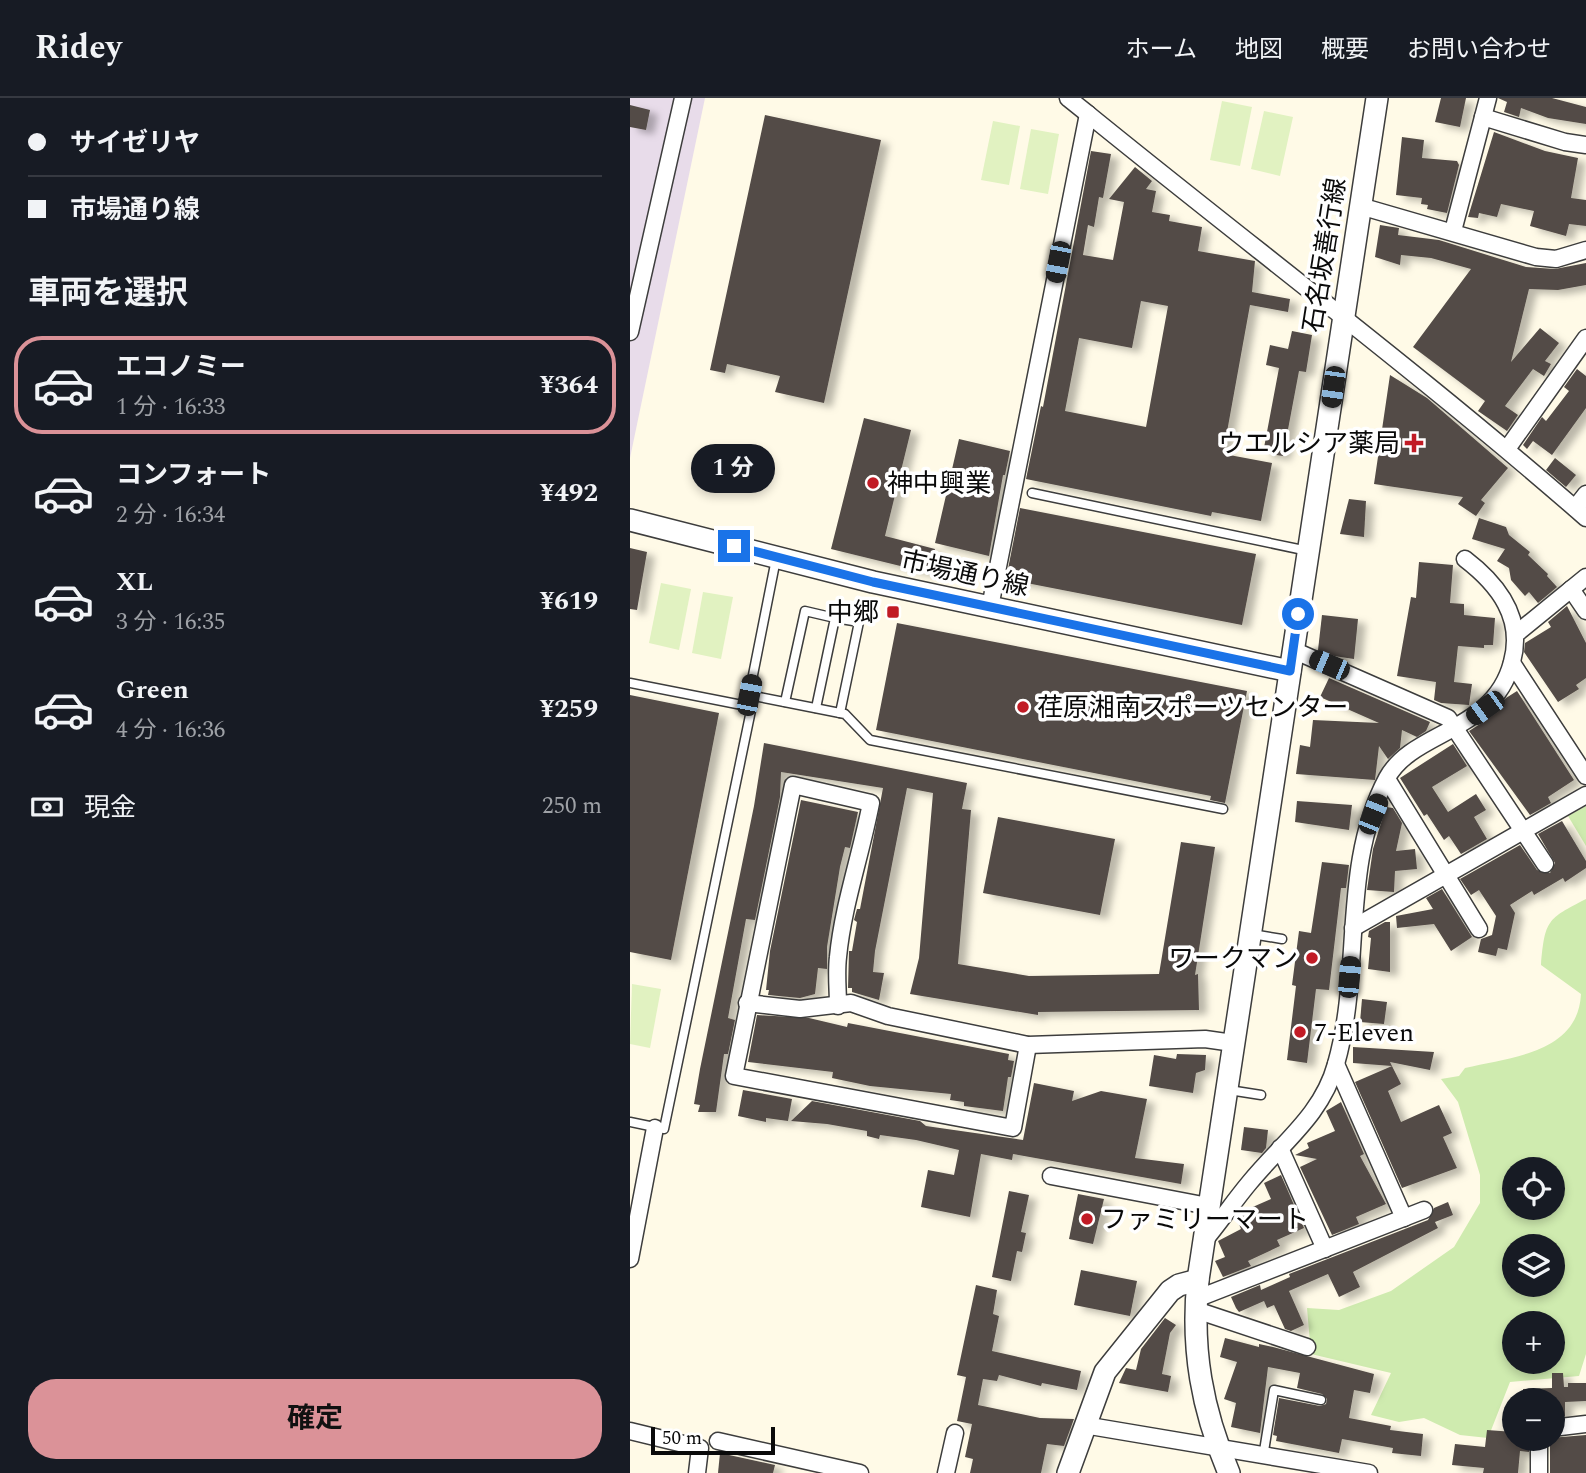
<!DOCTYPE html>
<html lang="ja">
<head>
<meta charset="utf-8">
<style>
  :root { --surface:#171b24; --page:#242831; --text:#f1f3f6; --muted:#9ea1a6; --line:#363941; --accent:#db9298 }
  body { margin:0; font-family:Spectral,"Noto Sans JP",serif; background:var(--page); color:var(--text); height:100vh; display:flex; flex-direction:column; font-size:26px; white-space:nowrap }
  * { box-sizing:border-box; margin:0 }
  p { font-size:23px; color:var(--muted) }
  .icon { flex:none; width:38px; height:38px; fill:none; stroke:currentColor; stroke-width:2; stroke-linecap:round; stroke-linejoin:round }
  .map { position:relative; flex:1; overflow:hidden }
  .details { display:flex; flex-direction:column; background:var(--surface); width:630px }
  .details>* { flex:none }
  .guide { display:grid; align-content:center; height:154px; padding:0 28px; background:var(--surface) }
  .tools { position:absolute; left:872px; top:1059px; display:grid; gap:14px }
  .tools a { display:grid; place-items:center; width:63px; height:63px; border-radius:50%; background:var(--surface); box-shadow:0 4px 10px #0003; font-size:35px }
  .scale { position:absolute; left:21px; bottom:18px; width:124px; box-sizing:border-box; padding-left:7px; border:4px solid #0a0a0a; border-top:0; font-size:19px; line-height:24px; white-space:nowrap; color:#0a0a0a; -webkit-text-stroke:5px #fff; paint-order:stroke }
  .end { position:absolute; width:32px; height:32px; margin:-16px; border:9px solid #1a73e8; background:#fff; box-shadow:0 0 0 4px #fff }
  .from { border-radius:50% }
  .bubble { position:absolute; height:49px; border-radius:24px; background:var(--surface); box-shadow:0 4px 10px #0003; font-size:23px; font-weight:700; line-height:49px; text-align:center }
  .car { position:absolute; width:21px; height:42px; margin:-21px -10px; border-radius:9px; box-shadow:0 0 5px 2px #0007; background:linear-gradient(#222 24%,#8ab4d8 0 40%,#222 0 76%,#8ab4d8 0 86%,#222 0) }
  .guide b { display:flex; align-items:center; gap:24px; height:66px; font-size:26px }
  .guide b+b { border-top:2px solid var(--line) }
  .guide i { width:18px; height:18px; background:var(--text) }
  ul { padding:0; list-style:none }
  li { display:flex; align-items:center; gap:21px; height:98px; margin:0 14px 10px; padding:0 14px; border:4px solid transparent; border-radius:28px }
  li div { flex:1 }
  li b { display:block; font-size:26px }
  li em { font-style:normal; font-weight:700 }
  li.current { border-color:var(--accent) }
  li>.icon { width:63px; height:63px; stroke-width:1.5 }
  h2 { padding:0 28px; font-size:32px; line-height:84px }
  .pay { display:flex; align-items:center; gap:18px; height:77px; padding:0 28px; font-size:26px }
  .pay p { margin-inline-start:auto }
  .button { display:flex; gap:14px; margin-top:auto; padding:14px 28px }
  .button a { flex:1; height:80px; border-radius:28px; background:var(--accent); color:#111; font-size:28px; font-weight:700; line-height:80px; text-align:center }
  header { display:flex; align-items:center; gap:42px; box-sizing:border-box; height:98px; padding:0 35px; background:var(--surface); border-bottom:2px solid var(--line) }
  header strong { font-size:33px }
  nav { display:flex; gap:38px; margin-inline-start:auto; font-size:24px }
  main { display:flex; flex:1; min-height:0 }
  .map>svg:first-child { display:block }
  .industrial { fill:#e8dcea }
  .green { fill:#cfebaf; fill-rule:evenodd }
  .pitch { fill:#e1f2c1 }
  .building { fill:#534b46; fill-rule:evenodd; filter:url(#shadow) }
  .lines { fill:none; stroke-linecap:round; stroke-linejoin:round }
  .service-casing { stroke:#3d3d3d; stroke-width:11 }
  .minor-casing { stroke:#3d3d3d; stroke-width:19 }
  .tertiary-casing { stroke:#3d3d3d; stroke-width:24 }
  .service { stroke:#fff; stroke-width:8 }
  .minor { stroke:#fff; stroke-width:16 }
  .tertiary { stroke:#fff; stroke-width:21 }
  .route { stroke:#1a73e8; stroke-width:9 }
  .poi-dot { fill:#c11b25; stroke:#fff; stroke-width:2.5 }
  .labels { text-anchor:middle; stroke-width:7; stroke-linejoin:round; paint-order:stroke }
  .street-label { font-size:26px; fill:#0a0a0a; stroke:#fff }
  .poi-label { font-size:26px; fill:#0a0a0a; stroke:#fff; text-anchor:start }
</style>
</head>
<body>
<header>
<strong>Ridey</strong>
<nav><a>ホーム</a><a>地図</a><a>概要</a><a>お問い合わせ</a></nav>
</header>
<main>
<section class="details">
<div class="guide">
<b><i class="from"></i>サイゼリヤ</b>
<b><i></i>市場通り線</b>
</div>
<h2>車両を選択</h2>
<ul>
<li class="current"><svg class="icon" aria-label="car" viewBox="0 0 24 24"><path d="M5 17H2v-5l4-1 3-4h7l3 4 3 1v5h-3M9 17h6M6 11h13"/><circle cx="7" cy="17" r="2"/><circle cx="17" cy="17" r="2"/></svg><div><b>エコノミー</b><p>1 分 · 16:33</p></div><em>¥364</em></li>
<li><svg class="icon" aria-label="car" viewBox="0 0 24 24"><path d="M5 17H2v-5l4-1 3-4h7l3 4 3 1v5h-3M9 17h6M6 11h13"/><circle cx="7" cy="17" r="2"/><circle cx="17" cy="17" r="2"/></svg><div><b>コンフォート</b><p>2 分 · 16:34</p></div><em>¥492</em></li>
<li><svg class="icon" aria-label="car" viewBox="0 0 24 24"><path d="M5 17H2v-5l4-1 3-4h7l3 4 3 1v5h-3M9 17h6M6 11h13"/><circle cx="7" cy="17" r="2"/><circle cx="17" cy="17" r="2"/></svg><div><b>XL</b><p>3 分 · 16:35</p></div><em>¥619</em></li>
<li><svg class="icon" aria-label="car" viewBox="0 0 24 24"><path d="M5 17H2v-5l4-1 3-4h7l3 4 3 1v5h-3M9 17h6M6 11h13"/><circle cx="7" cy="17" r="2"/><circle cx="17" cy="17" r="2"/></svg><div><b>Green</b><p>4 分 · 16:36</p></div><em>¥259</em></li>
</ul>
<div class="pay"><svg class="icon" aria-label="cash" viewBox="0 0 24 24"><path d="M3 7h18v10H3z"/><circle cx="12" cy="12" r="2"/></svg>現金<p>250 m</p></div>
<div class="button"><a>確定</a></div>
</section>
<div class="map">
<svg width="956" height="1375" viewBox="0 0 956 1375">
  <defs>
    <filter id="shadow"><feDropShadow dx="8" dy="4.5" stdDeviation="3.5" flood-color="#0004"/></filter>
  </defs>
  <rect width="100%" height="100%" fill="#fffae7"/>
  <path class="industrial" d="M0,0H75L0,360Z"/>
  <g class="green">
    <path d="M956,708V748L938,718Z"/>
    <path d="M956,801V1256L949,1278L880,1284L858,1340L830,1337L794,1320L769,1324L741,1317L761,1275L681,1256L677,1210L709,1212L761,1193L824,1149L850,1105V1077L828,1004L811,981L829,978L835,970C882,959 948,955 951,896L911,867C915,822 917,821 956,801ZM884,1071H922V1110H884ZM884,1148H922V1186H884ZM884,1225H922V1264H884Z"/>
  </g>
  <g class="pitch">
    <path d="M592,3L622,9L610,68L580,62Z"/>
    <path d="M634,13L663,19L650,78L621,71Z"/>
    <path d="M363,23L390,28L379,87L351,82Z"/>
    <path d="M401,31L429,36L418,96L390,91Z"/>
    <path d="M31,485L61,491L49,552L19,545Z"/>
    <path d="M73,494L103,499L91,561L62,555Z"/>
    <path d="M2,886L31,891L20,950L0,946Z"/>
  </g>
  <g class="building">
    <path d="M811,0H836L830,29L805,24Z"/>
    <path d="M868,0H922L956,9V26L918,20L891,10L889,19L874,14L877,4Z"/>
    <path d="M0,7L20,12L16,32L0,29Z"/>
    <path d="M135,17L251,42L194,305L145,294L150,278L97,266L95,275L80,272Z"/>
    <path d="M864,34L915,53L948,60L941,100L956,102V128L939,126L936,138L900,128L904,113L871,106L867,119L849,115L848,120L838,119Z"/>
    <path d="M772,39L794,42L792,60L827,63L829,67L817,115L797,111L798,107L791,106L792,100L766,97Z"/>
    <path d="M461,53L481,56L473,100L469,99L464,129L458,127L453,157L483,162L494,104L479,101L505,69L522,83L516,91L526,93L522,114L540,117L539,123L572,129L568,153L625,163L622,194L660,201L658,214L620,207L595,345L594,356L642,365L631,423L582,414L581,418L396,381L411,308L413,309ZM511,203L538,208L516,329L435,313L449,240L502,250Z"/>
    <path d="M750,127L769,130L768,137L809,142L896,169L925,171L956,165V187L928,192L899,191L881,264L910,230L929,245L915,263L921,266L914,278L903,271L875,308L888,317L877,333L848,313L855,303L783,249L841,171L801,160L771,157L770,167L745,159Z"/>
    <path d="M662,233L682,237L676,274L669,273L653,358L633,355L649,270L636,267L640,247L658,251Z"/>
    <path d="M947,271L956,278V310L922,357L903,343L897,351L893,347L912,319L916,323L939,293L934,289Z"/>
    <path d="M760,277L797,300L878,370L851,402L855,405L846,418L828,406L833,399L744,386Z"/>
    <path d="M234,320L281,332L255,438L305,451L299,475L201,451Z"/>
    <path d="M329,341L380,353L375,377H373L359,458L305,445Z"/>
    <path d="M925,360L946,377L936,389L916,372Z"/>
    <path d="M719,401L736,403L734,439L710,436Z"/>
    <path d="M390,410L626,456L612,527L376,481Z"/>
    <path d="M849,420L876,429L879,437L900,454L898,457L918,476L917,478L927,489L908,505L899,494L895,498L881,482L879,470L867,463L875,451L842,441Z"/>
    <path d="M0,450L17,454L7,512L0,511Z"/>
    <path d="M789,464L823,467L820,505L834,506V517L865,520L863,547H854V550L828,548L824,584L842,586L839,607L811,605L804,602L806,584L767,578L781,499L786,500Z"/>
    <path d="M937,508L956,545V580L946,587L949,591L928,604L894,554L895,545L921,529L918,524Z"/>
    <path d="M692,517L728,521L724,561L704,558L688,552Z"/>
    <path d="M267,525L617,593L595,705L580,702L581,698L246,632Z"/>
    <path d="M699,580L800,624L796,633L787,639L772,632L770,650L758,661L749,648L745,682L666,676L670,647L680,649L683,622L749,625L690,599Z"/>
    <path d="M887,593L944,682L918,699L921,705L900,717L839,633L855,623L876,600Z"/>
    <path d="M0,597L89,615L41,862L0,854Z"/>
    <path d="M134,645L337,685L332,711L341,712L328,866L399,878L529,876L551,744L585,749L565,877L568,876L569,912L408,914V917L280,896L289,860L303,695L277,690L245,853L243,874L254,875L249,902L222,894V890H218L219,853H222L227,824L224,822L227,811H230L253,690L151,674L150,699L125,822L116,821L98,920L105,922L98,956H94L86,1014H68L70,1007L64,1006L70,971L124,708Z"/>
    <path d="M823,646L837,668L802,689L818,714L846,696L856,712L844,719L857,741L831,756L819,738L814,742L797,716L794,718L770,680Z"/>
    <path d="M171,702L228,714L220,750L215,749L210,769L197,849V871L188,870L185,896L170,900L138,897L139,892H136L140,853Z"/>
    <path d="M667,703L722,707L719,732L665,724Z"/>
    <path d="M756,709L763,710L772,725L766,753L785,751L787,771L765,773L764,794L737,792L743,751Z"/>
    <path d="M368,719L485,741L470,817L353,795Z"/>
    <path d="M932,723L956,763V770L935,784L933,780L904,797L902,793L880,807L885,815L877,852L868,850L866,858L848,854L851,841L862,837L866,818L849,792L841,797L830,781L890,747L907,772L920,775L925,765L908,736Z"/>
    <path d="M692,764L719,767L716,790H711L699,892L686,891L677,965L657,962L666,888L662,887L669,833L681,835Z"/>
    <path d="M812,791L842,839L821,853L804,826L767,830L766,818L803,811L796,800Z"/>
    <path d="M755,824H760V874L738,871L741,840L738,839L739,833Z"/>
    <path d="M732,901L757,904L754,926L730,924Z"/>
    <path d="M127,917L179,920L217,929L218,925L379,956L378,962L384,963L381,979H378L373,1013L334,1008V1004L320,1002L321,996L240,988L202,980L203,974L118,964Z"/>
    <path d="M723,949L804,954L800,972L760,964L762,968L723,965Z"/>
    <path d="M547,956L576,957L575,972L566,975L563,995L519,988L524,957L546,961Z"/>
    <path d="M762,968L771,986L758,993L771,1024L809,1007L822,1035L813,1039L827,1070L772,1090L725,984Z"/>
    <path d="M404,985L444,993L442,1003L471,993L517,1001L505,1060L554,1066L551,1086L383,1056L382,1062L351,1056L340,1119L291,1109L298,1072L324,1077L329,1052L286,1042L250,1037L249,1041L237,1038V1033L197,1026L161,1023L182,1003L290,1023L296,1028L393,1042Z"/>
    <path d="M113,992L162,1001L158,1023L136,1020V1024L108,1018Z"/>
    <path d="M711,1004L734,1056L730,1058L756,1106L726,1119L729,1126L702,1137L670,1069L687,1061L665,1057L679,1050L677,1045L705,1033L696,1013Z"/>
    <path d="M614,1029L638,1032L636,1050L632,1055L611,1052Z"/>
    <path d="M651,1077L674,1130L647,1142L650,1148L618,1163L621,1168L593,1179L585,1163L595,1159L588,1143L611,1131L606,1119L609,1115L641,1101L634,1085Z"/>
    <path d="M379,1093L399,1097L391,1134L396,1135L392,1154L387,1153L381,1183L362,1179Z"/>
    <path d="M448,1096L474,1101L463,1146L439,1141Z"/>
    <path d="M818,1104L823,1117L805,1124L808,1130L723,1174L730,1189L709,1199L698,1176L659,1193L674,1227L661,1233L655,1231L644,1207L637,1210L634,1203L609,1214L606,1210L601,1199L630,1187L631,1192L660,1179L659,1176L798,1122L804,1110Z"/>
    <path d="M451,1172L507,1183L500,1218L444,1207Z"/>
    <path d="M346,1187L367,1192L363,1216L369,1218L362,1253L451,1273L447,1292L412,1285L411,1288L369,1277L367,1283L353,1281L348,1307L410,1320L444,1321L434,1348L417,1346L411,1375H340L343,1361L335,1359L342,1326L327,1323L336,1279L327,1277Z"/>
    <path d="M535,1220L546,1227L540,1235L532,1276L541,1278L538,1294L489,1285L496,1270L506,1272L511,1251Z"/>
    <path d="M595,1240L629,1249V1246L643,1249L744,1276L740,1295L724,1292L719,1320L761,1328L760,1332L793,1336L791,1358L762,1355L763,1350L712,1341L709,1355L646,1343L647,1338L643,1337L649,1300L690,1308L696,1306L697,1301L692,1296L667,1290L670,1275L638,1269L630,1335L601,1329L606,1305L594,1301L607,1264L590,1259Z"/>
    <path d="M922,1275H933L934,1289H938V1285H956V1303L935,1304V1318L922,1319V1302H893V1291L922,1290Z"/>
    <path d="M857,1332L884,1334V1340H899V1354L890,1353L888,1375H853L854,1370L822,1367L825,1346L855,1349Z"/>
    <path d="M956,1337V1375H920V1340Z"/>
    <path d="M90,1355L145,1367L143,1375H88Z"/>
  </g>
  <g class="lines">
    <defs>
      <g id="service">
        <path d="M402,395L678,453"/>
        <path d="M146,461L119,597L215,616L240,642L593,711"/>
        <path d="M205,520L229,524L210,615"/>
        <path d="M0,585L122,609"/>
        <path d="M155,604L175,513L205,520L186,610"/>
        <path d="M622,836L652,841"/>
        <path d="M599,992L631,997"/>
        <path d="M0,1024L34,1031L124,598"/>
        <path d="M633,1359L644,1292L691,1302"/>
      </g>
      <g id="minor">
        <path d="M438,0L458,16"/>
        <path d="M853,19L935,44L956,47"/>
        <path d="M730,108L906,159L926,161L956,152"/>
        <path d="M823,133L858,0"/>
        <path d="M0,234L53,0"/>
        <path d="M877,351L956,240"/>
        <path d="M945,410L956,396"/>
        <path d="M941,491L956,513"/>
        <path d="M360,509L458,16C624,151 795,279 956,420"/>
        <path d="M886,536L956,479"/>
        <path d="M663,552L818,620L915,766"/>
        <path d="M882,565L956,678"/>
        <path d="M757,681L849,831"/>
        <path d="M723,830L956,697"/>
        <path d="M117,905L170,911L221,905L258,918L398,947L575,941L603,945"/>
        <path d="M208,908C208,892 206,875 208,859C213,807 231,757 241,705L163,687L104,978L383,1030L398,947"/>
        <path d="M706,966L774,1120"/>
        <path d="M650,1050L695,1151"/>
        <path d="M421,1078L578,1108"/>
        <path d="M574,1143C590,1124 604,1103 620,1084C652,1045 692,1017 706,966C733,872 710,768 757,680C783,632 864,635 882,564C894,520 869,487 835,461"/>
        <path d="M0,1161L25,1030"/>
        <path d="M566,1201L794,1112"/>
        <path d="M566,1212L677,1249"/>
        <path d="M454,1327L739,1375"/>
        <path d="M922,1330L956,1326"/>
        <path d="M0,1333L70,1350L67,1375"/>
        <path d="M88,1343L230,1375"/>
        <path d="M316,1375L325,1335"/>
        <path d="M909,1375V1340"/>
      </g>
      <g id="tertiary">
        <path d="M0,422L243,484L660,573"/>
        <path d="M438,1375L475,1274L540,1193L549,1187L568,1182"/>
        <path d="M599,1375C572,1312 561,1251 568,1182L747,0"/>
      </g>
    </defs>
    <use href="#service" class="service-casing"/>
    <use href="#minor" class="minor-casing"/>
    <use href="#tertiary" class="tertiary-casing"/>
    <use href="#service" class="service"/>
    <use href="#minor" class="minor"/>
    <use href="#tertiary" class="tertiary"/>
  </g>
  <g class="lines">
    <path class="route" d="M104,448L243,484L660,573L668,516"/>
  </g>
  <g class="poi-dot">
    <path d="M780.5 334.5h7v7h7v7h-7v7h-7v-7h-7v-7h7z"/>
    <circle cx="243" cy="385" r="7"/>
    <rect x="256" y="507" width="14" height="14" rx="3.5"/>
    <circle cx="393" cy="609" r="7"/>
    <circle cx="682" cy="860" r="7"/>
    <circle cx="670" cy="934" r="7"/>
    <circle cx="457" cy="1121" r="7"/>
  </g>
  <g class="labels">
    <g class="street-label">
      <text transform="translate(694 157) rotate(-81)" y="9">石名坂善行線</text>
      <text transform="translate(335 475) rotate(12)" y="9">市場通り線</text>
    </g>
    <g class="poi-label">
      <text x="770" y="354" text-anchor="end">ウエルシア薬局</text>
      <text x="257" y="394">神中興業</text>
      <text x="249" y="523" text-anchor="end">中郷</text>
      <text x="407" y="618">荏原湘南スポーツセンター</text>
      <text x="668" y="869" text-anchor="end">ワークマン</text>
      <text x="684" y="943">7-Eleven</text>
      <text x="471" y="1130">ファミリーマート</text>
    </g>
  </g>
</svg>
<div class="tools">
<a><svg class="icon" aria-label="locate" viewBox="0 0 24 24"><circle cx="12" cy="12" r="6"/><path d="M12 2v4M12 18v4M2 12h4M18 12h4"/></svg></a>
<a><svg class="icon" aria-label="layers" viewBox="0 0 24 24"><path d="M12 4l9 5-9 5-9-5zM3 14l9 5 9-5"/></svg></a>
<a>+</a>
<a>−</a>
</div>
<div class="scale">50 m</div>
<i class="end from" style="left:668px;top:516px"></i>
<i class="end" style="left:104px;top:448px"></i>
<div class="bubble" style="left:61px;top:346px;width:84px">1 分</div>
<i class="car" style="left:428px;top:164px;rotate:191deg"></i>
<i class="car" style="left:703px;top:289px;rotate:188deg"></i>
<i class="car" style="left:699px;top:567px;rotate:293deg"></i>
<i class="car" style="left:119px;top:597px;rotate:11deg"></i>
<i class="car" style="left:855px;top:610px;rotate:234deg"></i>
<i class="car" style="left:743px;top:716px;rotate:22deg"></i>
<i class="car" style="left:719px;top:879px;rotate:5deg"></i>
</div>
</main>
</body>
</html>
